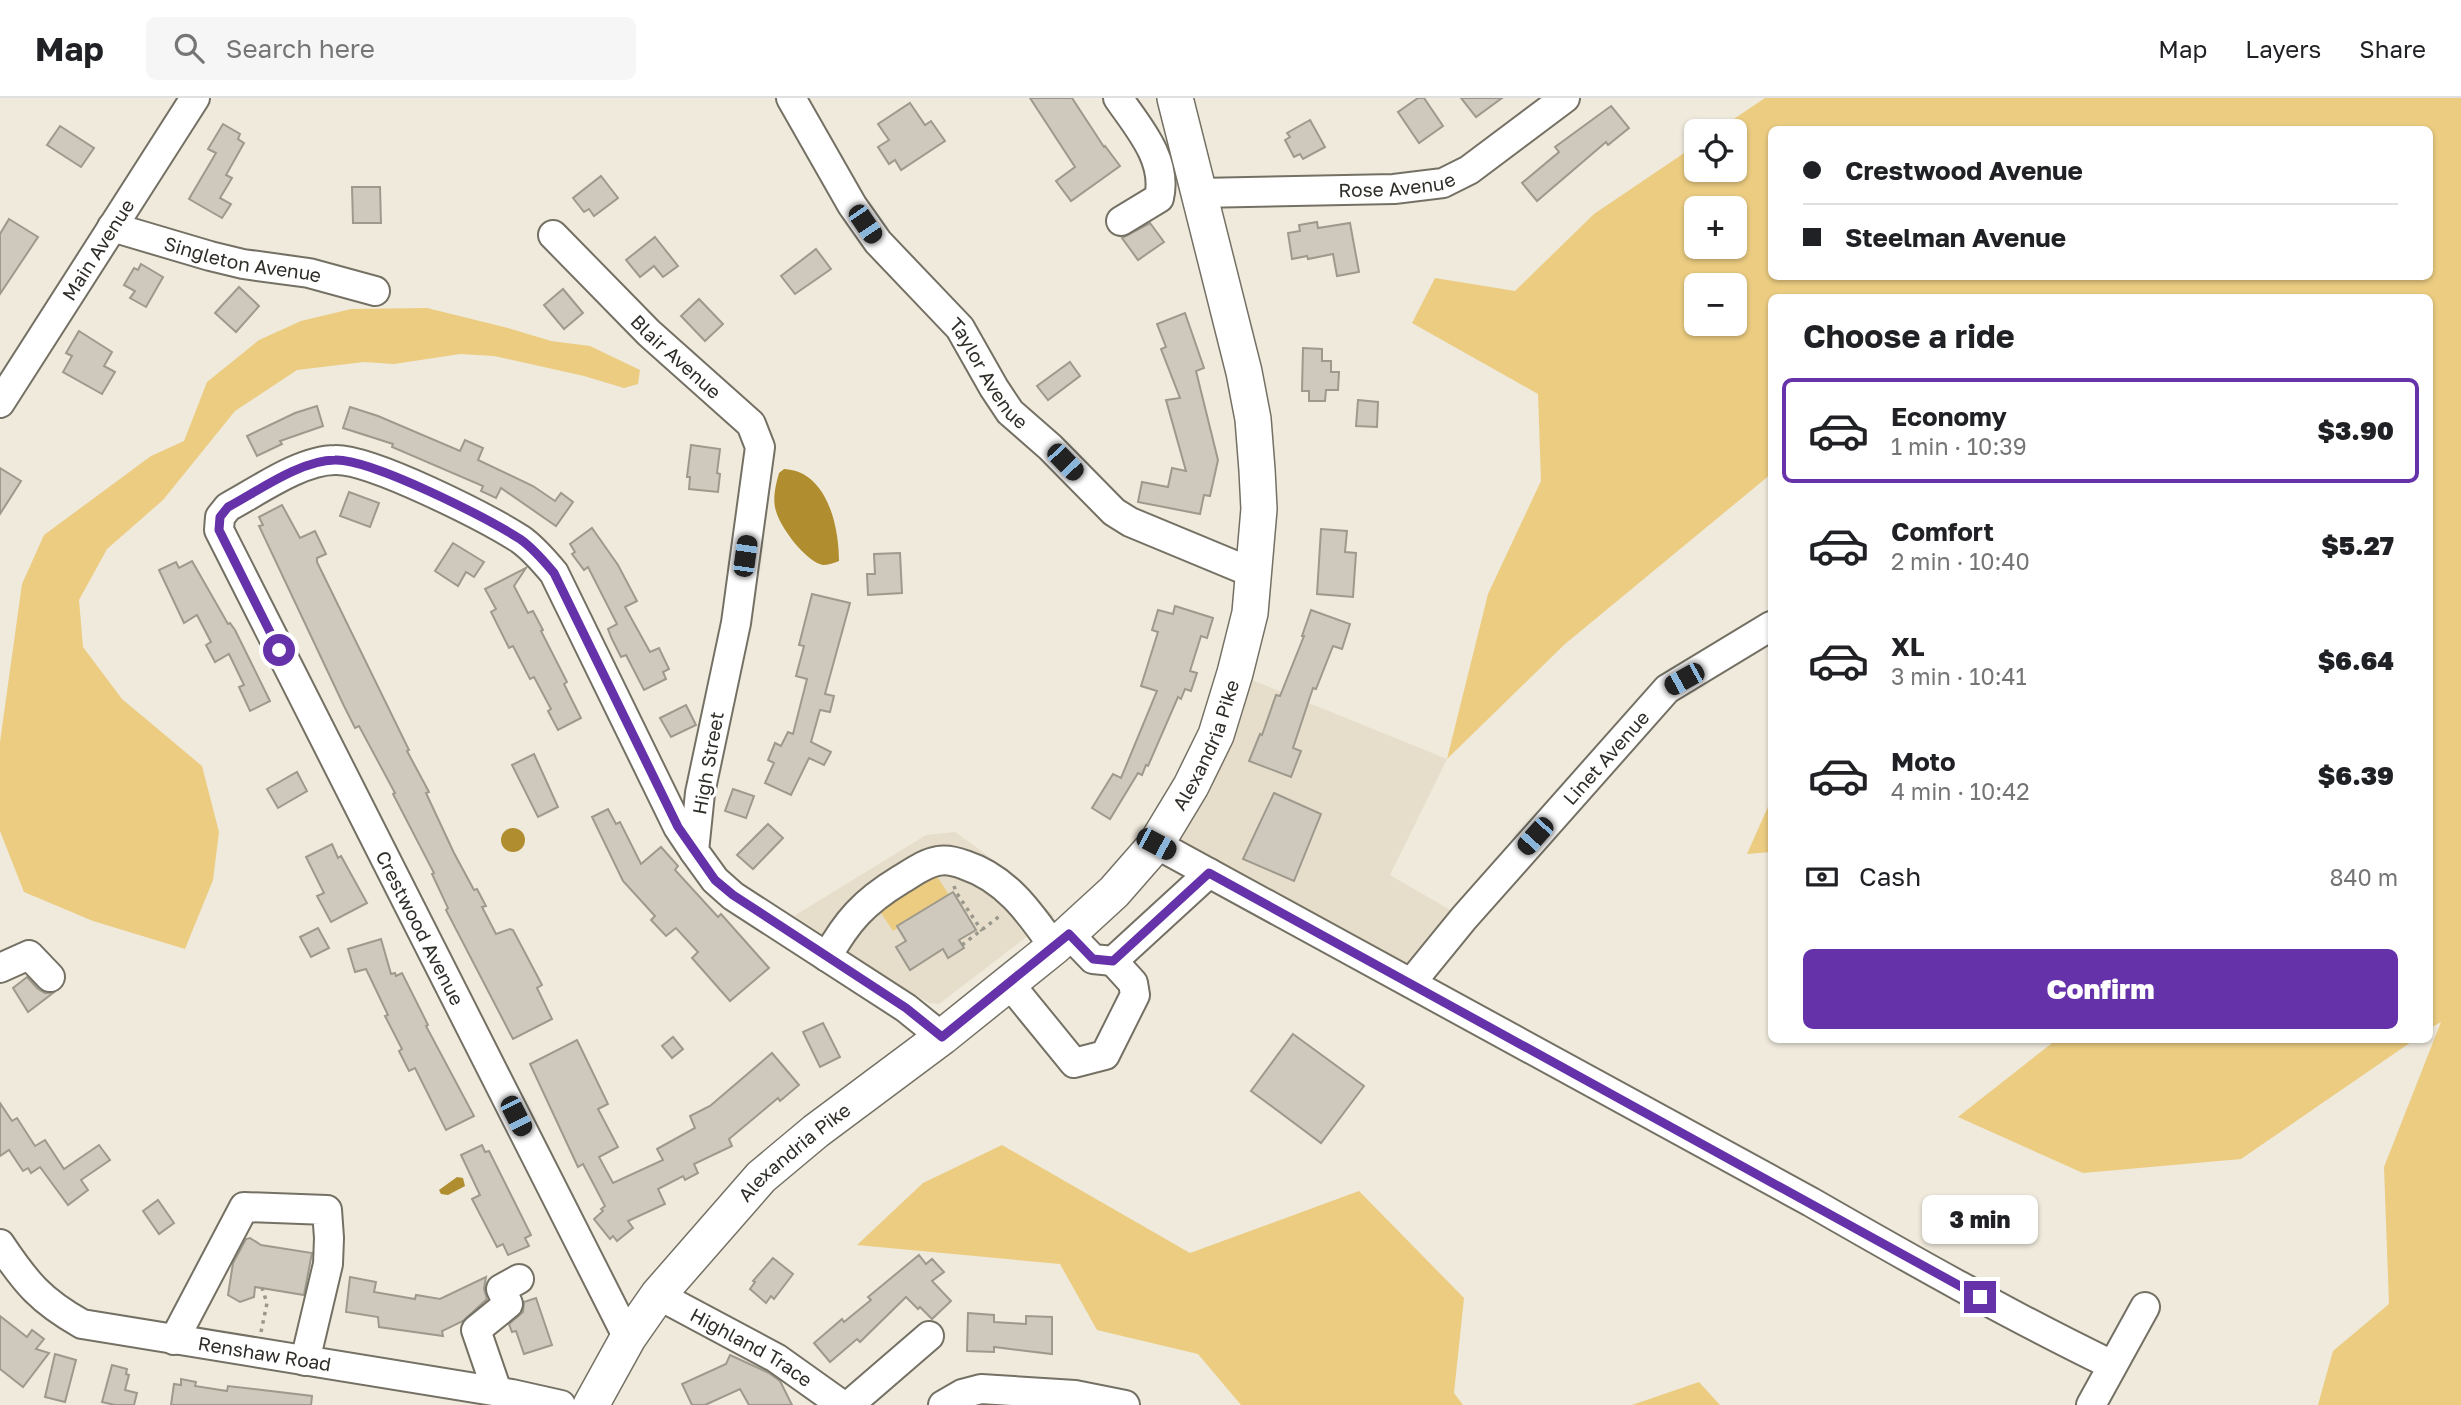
<!DOCTYPE html>
<html lang="en">
<head>
<meta charset="utf-8">
<style>
  :root { --surface:#fff; --page:#f6f6f6; --text:#202124; --muted:#757577; --line:#e0e0e0; --accent:#6532aa }
  body { margin:0; font-family:"Golos Text",sans-serif; background:var(--page); color:var(--text); height:100vh; display:flex; flex-direction:column; font-size:26px; white-space:nowrap }
  * { box-sizing:border-box; margin:0 }
  p { font-size:23px; color:var(--muted) }
  .icon { flex:none; width:38px; height:38px; fill:none; stroke:currentColor; stroke-width:2; stroke-linecap:round; stroke-linejoin:round }
  .map { position:relative; flex:1; overflow:hidden }
  .drawer { position:absolute; left:1768px; top:196px; width:665px; height:749px; display:flex; flex-direction:column; background:var(--surface); border-radius:10px; box-shadow:0 2px 5px #0004 }
  .drawer>* { flex:none }
  .guide { position:absolute; left:1768px; top:28px; width:665px; height:154px; border-radius:10px; box-shadow:0 2px 5px #0004; display:grid; align-content:center; height:154px; padding:0 35px; background:var(--surface) }
  .controls { position:absolute; left:1684px; top:21px; display:grid; gap:14px }
  .controls a { display:grid; place-items:center; width:63px; height:63px; border-radius:10px; background:var(--surface); box-shadow:0 2px 5px #0004; font-size:35px }
  .end { position:absolute; width:32px; height:32px; margin:-16px; border:9px solid #6532aa; background:#fff; box-shadow:0 0 0 4px #fff }
  .from { border-radius:50% }
  .bubble { position:absolute; height:49px; border-radius:10px; background:var(--surface); box-shadow:0 2px 5px #0004; font-size:23px; font-weight:800; line-height:49px; text-align:center }
  .car { position:absolute; width:21px; height:42px; margin:-21px -10px; border-radius:9px; box-shadow:0 0 5px 2px #0007; background:linear-gradient(#222 24%,#8ab4d8 0 40%,#222 0 76%,#8ab4d8 0 86%,#222 0) }
  .guide b { display:flex; align-items:center; gap:24px; height:66px; font-size:26px }
  .guide b+b { border-top:2px solid var(--line) }
  .guide i { width:18px; height:18px; background:var(--text) }
  ul { padding:0; list-style:none }
  li { display:flex; align-items:center; gap:21px; height:105px; margin:0 14px 10px; padding:0 21px; border:4px solid transparent; border-radius:10px }
  li div { flex:1 }
  li b { display:block; font-size:26px }
  li em { font-style:normal; font-weight:800 }
  li.on { border-color:var(--accent) }
  li>.icon { width:63px; height:63px; stroke-width:1.5 }
  h2 { padding:0 35px; font-size:32px; line-height:84px }
  .pay { display:flex; align-items:center; gap:18px; height:77px; padding:0 35px; font-size:26px }
  .pay p { margin-inline-start:auto }
  .action { display:flex; gap:14px; margin-top:auto; padding:14px 35px }
  .action a { flex:1; height:80px; border-radius:10px; background:var(--accent); color:#fff; font-size:28px; font-weight:800; line-height:80px; text-align:center }
  header { display:flex; align-items:center; gap:42px; box-sizing:border-box; height:98px; padding:0 35px; background:var(--surface); border-bottom:2px solid var(--line) }
  header strong { font-size:33px }
  nav { display:flex; gap:38px; margin-inline-start:auto; font-size:24px }
  .search { width:490px; height:63px; background:var(--page); display:flex; align-items:center; gap:18px; box-sizing:border-box; padding:0 24px; border-radius:10px; color:var(--muted); font-size:26px }
  .map>svg:first-child { display:block }
  .built { fill:#e6deca }
  .green { fill:#ebcc81; fill-rule:evenodd }
  .water { fill:#b08e2f }
  .building { fill:#cfc9bd; stroke:#9e998d; stroke-width:2 }
  .lines { fill:none; stroke-linecap:round; stroke-linejoin:round }
  .minor-casing { stroke:#747064; stroke-width:32 }
  .major-casing { stroke:#747064; stroke-width:38 }
  .path { stroke:#9a978d; stroke-width:3.5; stroke-dasharray:3.5 5; stroke-linecap:butt }
  .minor { stroke:#fff; stroke-width:28 }
  .major { stroke:#fff; stroke-width:35 }
  .route { stroke:#6532aa; stroke-width:9 }
  .labels { text-anchor:middle; stroke-width:6; stroke-linejoin:round; paint-order:stroke }
  .street-label { font-size:19px; fill:#2f2d28; stroke:#fff }
</style>
</head>
<body>
<header>
<strong>Map</strong>
<div class="search"><svg class="icon" aria-label="search" viewBox="0 0 24 24"><circle cx="10" cy="10" r="6"/><path d="M15 15l6 6"/></svg>Search here</div>
<nav><a>Map</a><a>Layers</a><a>Share</a></nav>
</header>
<div class="map">
<svg width="2461" height="1307" viewBox="0 0 2461 1307">
  <rect width="100%" height="100%" fill="#efeadc"/>
  <g class="built">
    <path d="M1235,575L1447,661L1390,777L1464,820L1411,885L1156,746Z"/>
    <path d="M955,734L998,765L1054,818L939,906L929,905L899,887L794,818L926,737Z"/>
  </g>
  <g class="green">
    <path d="M1765,0H2461V1307H2318L2333,1253L2389,1206L2384,1069L2441,924L2429,931V200H1771V376L1565,546L1447,661L1488,496L1541,383L1538,296L1412,225L1435,180L1515,193L1594,116L1696,47V72H1734V33H1716ZM1771,32H2429V178H1771ZM1696,110H1734V149H1696ZM1734,187V226H1696V187Z"/>
    <path d="M427,210L508,230L551,243L590,248L640,272L638,286L624,290L584,278L494,258L460,256L394,266L364,264L297,272L235,313L163,402L107,451L79,502L83,549L122,601L202,668L219,734L213,782L185,851L93,823L24,794L0,733V644L22,486L44,437L151,358L184,343L207,284L259,242L301,223L351,211Z"/>
    <path d="M1771,702V754L1747,756Z"/>
    <path d="M935,775L949,797L893,833L879,812Z"/>
    <path d="M2056,942H2414L2241,1061L2083,1075L1958,1019Z"/>
    <path d="M1002,1047L1190,1155L1359,1093L1464,1200L1454,1295L1463,1307H1241L1198,1256L1097,1232L1060,1166L857,1147L923,1085Z"/>
    <path d="M1699,1284L1720,1307H1632Z"/>
  </g>
  <g class="water">
    <path d="M784,371C827,373 839,428 839,463C834,465 828,467 823,467C806,464 780,429 776,413C772,401 776,386 779,375Z"/>
    <circle cx="513" cy="742" r="12"/>
    <path d="M457,1079L463,1080L465,1088L448,1097L441,1096L439,1092Z"/>
  </g>
  <g class="building">
    <path d="M1030,0H1072L1104,49L1105,48L1120,68L1071,103L1056,83L1075,69Z"/>
    <path d="M1418,0H1424L1443,28L1419,45L1398,14Z"/>
    <path d="M1461,0H1502L1476,19Z"/>
    <path d="M910,5L925,27L931,23L945,43L901,72L895,62L889,66L878,49L889,42L878,26Z"/>
    <path d="M1611,8L1629,30L1608,47L1606,44L1537,103L1522,85L1559,54L1555,49Z"/>
    <path d="M1310,22L1325,49L1303,61L1300,56L1294,59L1285,42L1290,39L1287,35Z"/>
    <path d="M223,26L240,36L238,41L244,45L226,77L232,80L220,100L231,106L222,120L189,101L216,55L208,51Z"/>
    <path d="M60,28L94,50L81,69L47,47Z"/>
    <path d="M601,78L618,100L594,118L589,111L584,114L573,100Z"/>
    <path d="M352,89H380L381,125H353Z"/>
    <path d="M9,121L38,139L0,196V136Z"/>
    <path d="M1317,124L1318,130L1350,125L1359,174L1337,178L1333,156L1308,161L1307,158L1292,161L1288,135L1300,133L1299,127Z"/>
    <path d="M1150,125L1164,144L1138,162L1122,140Z"/>
    <path d="M655,139L678,168L663,179L654,168L640,179L626,162Z"/>
    <path d="M816,151L831,171L795,196L781,178Z"/>
    <path d="M141,166L163,179L146,209L130,200L135,193L124,187L134,170L138,172Z"/>
    <path d="M239,189L259,208L236,234L215,215Z"/>
    <path d="M563,191L583,215L564,231L544,207Z"/>
    <path d="M699,201L723,226L705,243L681,218Z"/>
    <path d="M1185,215L1204,270L1196,273L1218,362L1210,398L1204,397L1200,416L1138,404L1142,384L1168,389L1172,370L1186,373L1166,302L1180,300L1161,251L1166,249L1157,226Z"/>
    <path d="M79,233L112,254L104,268L115,274L102,296L63,274L72,258L66,255Z"/>
    <path d="M1303,250L1322,251V263H1331V274H1339L1338,292H1326L1325,303H1309V293H1302Z"/>
    <path d="M1070,264L1080,278L1048,302L1037,288Z"/>
    <path d="M1358,302L1378,304L1377,329L1356,328Z"/>
    <path d="M317,308L323,328L280,343L282,346L257,358L247,338L295,315Z"/>
    <path d="M350,309L378,318L460,353L465,342L483,350L478,362L533,388L555,403L561,395L573,404L556,428L501,390L496,400L481,393L483,388L392,349L393,346L343,330Z"/>
    <path d="M691,347L720,351L717,375L720,376L718,394L689,391L690,379H687Z"/>
    <path d="M0,370L21,383L0,416Z"/>
    <path d="M349,394L379,405L370,429L340,418Z"/>
    <path d="M282,407L300,440L315,433L326,456L317,460V464L409,652L407,653L429,694L426,695L454,755L474,792L477,791L486,808L482,809L496,836L510,831L513,832L542,887L537,890L552,921L513,941L446,812L448,810L432,776L434,775L393,696L395,695L359,628L355,630L344,608L259,428L263,427L259,419Z"/>
    <path d="M592,430L618,467L637,503L625,509L650,554L659,550L669,571L663,574L666,581L644,592L626,557L621,559L611,539L608,531L617,526L588,469L584,472L572,456L575,454L570,446Z"/>
    <path d="M1321,431L1347,433L1345,454L1356,455L1353,499L1317,496Z"/>
    <path d="M453,445L484,464L474,479L466,474L458,488L435,473Z"/>
    <path d="M900,455L902,495L868,497L867,476H875L874,456Z"/>
    <path d="M192,463L228,526L230,525L235,532L270,603L250,613L239,589L244,587L229,556L215,564L206,547L211,544L197,517L184,525L159,472L176,464L179,470Z"/>
    <path d="M526,470L514,488L528,515L533,513L543,532L541,533L567,584L564,586L581,620L558,632L548,613L551,611L534,579L530,581L513,548L509,550L491,514L496,511L485,491Z"/>
    <path d="M812,496L850,505L825,596L834,598L830,614L820,612L811,644L831,654L824,667L809,660L791,697L765,685L774,665L768,662L775,645L781,648L788,634L793,636L807,581L796,578L804,548L799,547Z"/>
    <path d="M1175,508L1213,520L1207,540L1201,538L1190,573L1197,575L1191,593L1185,591L1181,601L1178,599L1148,668L1146,667L1142,677L1138,675L1110,721L1092,710L1113,676L1121,680L1157,593L1141,588L1158,534L1152,532L1158,512L1173,516Z"/>
    <path d="M1311,512L1350,526L1342,551L1333,548L1316,591L1313,590L1293,650L1301,653L1291,679L1249,663L1260,636L1262,637L1276,597L1280,598L1304,538H1302Z"/>
    <path d="M686,607L696,627L671,639L660,620Z"/>
    <path d="M534,656L558,709L538,719L512,667Z"/>
    <path d="M297,674L307,693L278,710L267,691Z"/>
    <path d="M733,691L754,698L746,720L725,713Z"/>
    <path d="M1274,695L1321,716L1294,783L1243,761Z"/>
    <path d="M608,711L616,726L620,724L641,766L661,749L678,768L675,772L718,819L721,816L769,870L730,903L692,860L698,854L676,830L666,838L651,822L655,818L623,783L592,719Z"/>
    <path d="M768,726L783,740L753,771L737,757Z"/>
    <path d="M332,746L338,760L341,758L367,805L331,824L317,798L324,795L306,759Z"/>
    <path d="M953,794L976,832L959,842L964,850L948,860L943,851L910,872L896,849L906,843L897,828Z"/>
    <path d="M318,830L329,850L311,859L300,839Z"/>
    <path d="M381,841L391,876L395,875L396,878L402,875L428,927L426,928L474,1018L446,1032L415,970L409,973L399,953L402,951L385,918L388,917L366,871L355,874L348,851Z"/>
    <path d="M27,879L38,891L45,895H53L28,914L13,890Z"/>
    <path d="M823,925L840,959L820,969L803,934Z"/>
    <path d="M1293,936L1364,988L1321,1045L1251,993Z"/>
    <path d="M673,939L683,951L672,960L662,948Z"/>
    <path d="M577,942L608,1006L598,1011L618,1049L599,1059L613,1085L663,1062L657,1051L695,1030L690,1018L710,1008L772,955L799,987L780,1003L778,1000L729,1041L732,1048L694,1066L698,1075L685,1082L683,1078L658,1091L665,1106L628,1123L633,1130L617,1143L613,1138L610,1141L594,1121L603,1113L601,1111L605,1108L583,1066L578,1069L530,966Z"/>
    <path d="M0,1005L12,1023L17,1020L35,1048L45,1042L64,1071L99,1047L110,1062L81,1082L88,1092L68,1107L40,1069L31,1075L28,1070L23,1073L9,1052L0,1058Z"/>
    <path d="M482,1047L485,1054L489,1053L531,1137L525,1140L529,1148L508,1157L503,1146L497,1149L472,1101L480,1097L461,1057Z"/>
    <path d="M158,1102L174,1125L159,1136L143,1113Z"/>
    <path d="M250,1140L261,1147L312,1155L304,1197L255,1189L254,1199L240,1204L228,1197L233,1165L246,1141Z"/>
    <path d="M919,1157L926,1166L932,1161L944,1174L932,1183L951,1203L932,1221L920,1209L918,1211L906,1199L860,1244L857,1241L830,1264L814,1245L842,1221L844,1224L871,1202L868,1199Z"/>
    <path d="M773,1160L793,1176L774,1201L771,1198L766,1205L750,1191L755,1184L753,1183Z"/>
    <path d="M350,1179L376,1184L374,1194L415,1201L416,1197L440,1201L486,1179L484,1191L487,1201L463,1223L442,1233L443,1238L379,1229L378,1219L346,1214Z"/>
    <path d="M536,1200L552,1247L524,1256L516,1233L512,1234L509,1226L523,1214L524,1204Z"/>
    <path d="M968,1215L994,1217V1224L1026,1226V1218L1052,1219V1256L994,1249V1254L967,1253Z"/>
    <path d="M0,1218L27,1239L32,1232L44,1241L36,1251L49,1255L23,1289L0,1271Z"/>
    <path d="M55,1256L76,1262L65,1304L45,1299Z"/>
    <path d="M730,1257L769,1275L780,1283L792,1307H749L740,1291L705,1307H692L682,1286L726,1266Z"/>
    <path d="M112,1267L127,1271L126,1276L129,1277L125,1292L137,1295L134,1307H115L102,1304Z"/>
    <path d="M181,1281L196,1284L195,1288L227,1293L228,1288L312,1298L311,1307H171L174,1286L181,1287Z"/>
  </g>
  <g class="lines">
    <defs>
      <g id="minor">
        <path id="s1" d="M791,0L852,107L878,144L960,230L994,290L1010,314L1050,349L1114,414L1130,424L1253,475"/>
        <path d="M1118,0C1138,29 1168,62 1159,100L1121,123"/>
        <path id="s2" d="M1199,95L1394,91L1443,85L1469,72L1565,0"/>
        <path id="s3" d="M112,129L210,158L243,166L309,175L375,193"/>
        <path id="s4" d="M553,137L649,235L751,326L760,349L736,525L700,695L694,753L715,782L733,798L906,910L942,939"/>
        <path id="s5" d="M0,305L195,0"/>
        <path d="M1156,746L1811,1104C1910,1161 2009,1217 2112,1267"/>
        <path d="M1069,836L1093,861L1113,863L1209,775"/>
        <path d="M827,859C847,823 864,804 900,782C912,775 925,765 938,763C947,761 957,764 965,767C1007,781 1030,815 1054,849"/>
        <path d="M0,870L29,857L50,879"/>
        <path d="M1008,884L1074,965L1105,957L1135,897L1133,885L1113,863"/>
        <path id="s6" d="M1411,885L1464,820L1667,591L1771,528"/>
        <path id="s7" d="M0,1146C26,1185 41,1203 82,1226L512,1296L561,1307"/>
        <path id="s8" d="M658,1197L776,1260L842,1307"/>
        <path d="M628,1240L219,432L220,419L228,409C258,393 301,362 335,362C372,361 487,420 520,441C533,450 544,463 554,475L678,729L694,753"/>
        <path d="M174,1242L244,1109L327,1112L329,1140L328,1166L305,1263"/>
        <path d="M497,1293L476,1232L508,1206L501,1191L519,1181"/>
        <path d="M849,1307L929,1238"/>
        <path d="M943,1307L962,1296L981,1291L1075,1297L1125,1307"/>
        <path d="M2091,1307L2145,1209"/>
      </g>
      <g id="major">
        <path id="s9" d="M591,1307L628,1240L658,1197L761,1079L816,1033L942,939L1054,849L1114,794L1156,746L1191,688L1216,637L1235,575L1250,515L1259,411L1257,372L1253,321L1244,274L1175,0"/>
      </g>
    </defs>
    <use href="#minor" class="minor-casing"/>
    <use href="#major" class="major-casing"/>
    <g class="path">
      <path d="M954,788L956,794L982,833"/>
      <path d="M962,847L1001,817"/>
      <path d="M261,1234L267,1205L262,1190"/>
    </g>
    <use href="#minor" class="minor"/>
    <use href="#major" class="major"/>
  </g>
  <g class="lines">
    <path class="route" d="M279,552L219,432L220,419L228,409C258,393 301,362 335,362C372,361 487,420 520,441C533,450 544,463 554,475L678,729L715,782L733,797L906,910L942,939L1069,836L1093,861L1113,863L1209,775L1980,1199"/>
  </g>
  <g class="labels">
    <g class="street-label">
      <text dy="7" stroke="none"><textPath href="#s2" startOffset="198">Rose Avenue</textPath></text>
      <text dy="7" stroke="none"><textPath href="#s5" startOffset="182">Main Avenue</textPath></text>
      <text dy="7" stroke="none"><textPath href="#s3" startOffset="135">Singleton Avenue</textPath></text>
      <text dy="7" stroke="none"><textPath href="#s4" startOffset="173">Blair Avenue</textPath></text>
      <text dy="7" stroke="none"><textPath href="#s1" startOffset="341">Taylor Avenue</textPath></text>
      <text dy="7" stroke="none"><textPath href="#s9" startOffset="915">Alexandria Pike</textPath></text>
      <text dy="7" stroke="none"><textPath href="#s6" startOffset="298">Linet Avenue</textPath></text>
      <text transform="translate(708 665) rotate(-80)" y="7">High Street</text>
      <text transform="translate(420 830) rotate(63)" y="7">Crestwood Avenue</text>
      <text dy="7" stroke="none"><textPath href="#s9" startOffset="327">Alexandria Pike</textPath></text>
      <text dy="7" stroke="none"><textPath href="#s8" startOffset="107">Highland Trace</textPath></text>
      <text dy="7" stroke="none"><textPath href="#s7" startOffset="301">Renshaw Road</textPath></text>
    </g>
  </g>
</svg>
<div class="controls">
<a><svg class="icon" aria-label="locate" viewBox="0 0 24 24"><circle cx="12" cy="12" r="6"/><path d="M12 2v4M12 18v4M2 12h4M18 12h4"/></svg></a>
<a>+</a>
<a>−</a>
</div>
<i class="end from" style="left:279px;top:552px"></i>
<i class="end" style="left:1980px;top:1199px"></i>
<div class="bubble" style="left:1922px;top:1097px;width:116px">3 min</div>
<i class="car" style="left:865px;top:126px;rotate:146deg"></i>
<i class="car" style="left:1065px;top:364px;rotate:136deg"></i>
<i class="car" style="left:745px;top:458px;rotate:8deg"></i>
<i class="car" style="left:1684px;top:581px;rotate:241deg"></i>
<i class="car" style="left:1535px;top:738px;rotate:222deg"></i>
<i class="car" style="left:1156px;top:746px;rotate:118deg"></i>
<i class="car" style="left:516px;top:1018px;rotate:153deg"></i>
<div class="guide">
<b><i class="from"></i>Crestwood Avenue</b>
<b><i></i>Steelman Avenue</b>
</div>
<section class="drawer">
<h2>Choose a ride</h2>
<ul>
<li class="on"><svg class="icon" aria-label="car" viewBox="0 0 24 24"><path d="M5 17H2v-5l4-1 3-4h7l3 4 3 1v5h-3M9 17h6M6 11h13"/><circle cx="7" cy="17" r="2"/><circle cx="17" cy="17" r="2"/></svg><div><b>Economy</b><p>1 min · 10:39</p></div><em>$3.90</em></li>
<li><svg class="icon" aria-label="car" viewBox="0 0 24 24"><path d="M5 17H2v-5l4-1 3-4h7l3 4 3 1v5h-3M9 17h6M6 11h13"/><circle cx="7" cy="17" r="2"/><circle cx="17" cy="17" r="2"/></svg><div><b>Comfort</b><p>2 min · 10:40</p></div><em>$5.27</em></li>
<li><svg class="icon" aria-label="car" viewBox="0 0 24 24"><path d="M5 17H2v-5l4-1 3-4h7l3 4 3 1v5h-3M9 17h6M6 11h13"/><circle cx="7" cy="17" r="2"/><circle cx="17" cy="17" r="2"/></svg><div><b>XL</b><p>3 min · 10:41</p></div><em>$6.64</em></li>
<li><svg class="icon" aria-label="car" viewBox="0 0 24 24"><path d="M5 17H2v-5l4-1 3-4h7l3 4 3 1v5h-3M9 17h6M6 11h13"/><circle cx="7" cy="17" r="2"/><circle cx="17" cy="17" r="2"/></svg><div><b>Moto</b><p>4 min · 10:42</p></div><em>$6.39</em></li>
</ul>
<div class="pay"><svg class="icon" aria-label="cash" viewBox="0 0 24 24"><path d="M3 7h18v10H3z"/><circle cx="12" cy="12" r="2"/></svg>Cash<p>840 m</p></div>
<div class="action"><a>Confirm</a></div>
</section>
</div>
</body>
</html>
